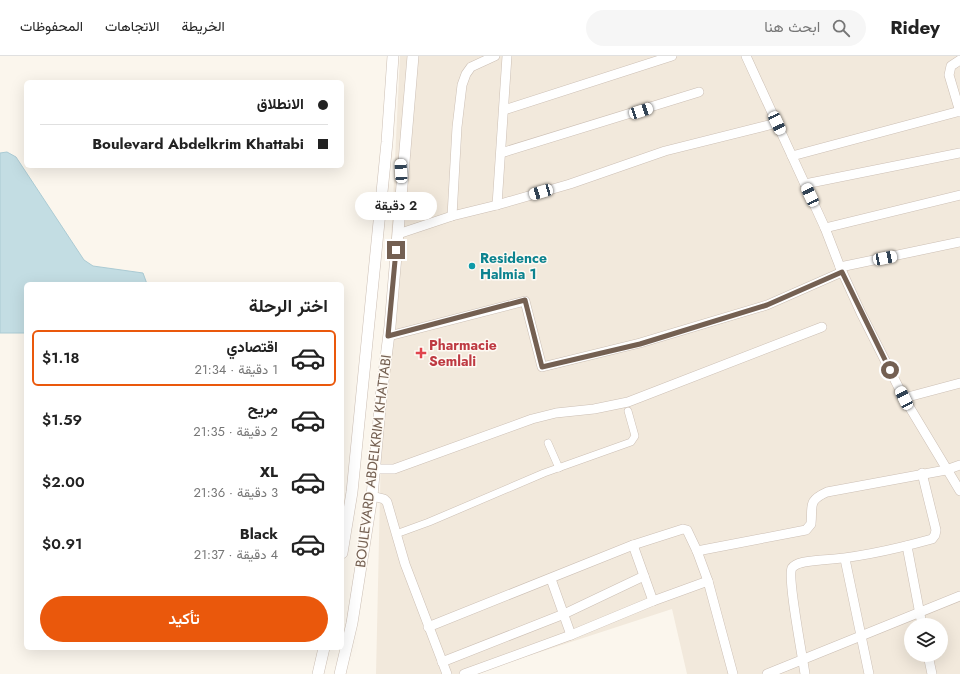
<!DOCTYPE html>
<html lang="ar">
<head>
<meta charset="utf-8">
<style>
  :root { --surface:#fff; --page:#f6f6f6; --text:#222; --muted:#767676; --line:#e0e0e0; --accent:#ea580c }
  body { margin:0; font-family:Jost,Vazirmatn,sans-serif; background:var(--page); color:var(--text); direction:rtl; height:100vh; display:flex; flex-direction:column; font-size:15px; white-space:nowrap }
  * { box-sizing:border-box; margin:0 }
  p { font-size:13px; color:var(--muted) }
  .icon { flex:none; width:22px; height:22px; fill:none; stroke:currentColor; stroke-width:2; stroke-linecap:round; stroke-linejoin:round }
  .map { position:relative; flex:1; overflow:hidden; direction:ltr }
  .sheet { position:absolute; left:24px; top:226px; width:320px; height:368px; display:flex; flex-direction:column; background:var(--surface); border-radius:6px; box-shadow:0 4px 16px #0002; direction:rtl }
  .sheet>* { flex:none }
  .hud { position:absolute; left:24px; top:24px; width:320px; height:88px; border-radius:6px; box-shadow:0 4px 16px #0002; direction:rtl; display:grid; align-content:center; height:88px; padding:0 16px; background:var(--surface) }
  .fabs { position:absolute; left:904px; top:562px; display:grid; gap:8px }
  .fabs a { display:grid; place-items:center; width:44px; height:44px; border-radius:50%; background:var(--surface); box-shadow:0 4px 16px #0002; font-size:20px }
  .end { position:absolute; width:18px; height:18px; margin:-9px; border:5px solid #746052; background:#fff; box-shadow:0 0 0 2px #fff }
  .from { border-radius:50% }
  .bubble { position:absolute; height:28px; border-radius:14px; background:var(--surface); box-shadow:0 4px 16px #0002; font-size:13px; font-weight:600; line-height:28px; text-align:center; direction:rtl }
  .car { position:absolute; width:12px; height:24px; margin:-12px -6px; border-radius:5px; box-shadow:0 0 3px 1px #0007; background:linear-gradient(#fff 24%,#345 0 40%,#fff 0 76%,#345 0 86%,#fff 0) }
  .hud b { display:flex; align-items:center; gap:14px; height:38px; font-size:15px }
  .hud b+b { border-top:1px solid var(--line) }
  .hud i { width:10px; height:10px; background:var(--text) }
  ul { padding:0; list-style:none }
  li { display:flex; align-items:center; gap:12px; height:56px; margin:0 8px 6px; padding:0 8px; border:2px solid transparent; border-radius:6px }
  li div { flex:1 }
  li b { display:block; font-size:15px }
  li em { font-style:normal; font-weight:600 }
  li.on { border-color:var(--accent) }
  li>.icon { width:36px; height:36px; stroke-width:1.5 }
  h2 { padding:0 16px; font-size:18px; line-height:48px }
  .action { display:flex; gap:8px; margin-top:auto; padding:8px 16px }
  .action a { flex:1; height:46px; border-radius:24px; background:var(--accent); color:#fff; font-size:16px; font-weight:600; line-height:46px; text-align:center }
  header { display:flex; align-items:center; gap:24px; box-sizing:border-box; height:56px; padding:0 20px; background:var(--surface); border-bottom:1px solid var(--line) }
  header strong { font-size:19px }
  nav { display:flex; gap:22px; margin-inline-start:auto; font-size:14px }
  .search { width:280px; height:36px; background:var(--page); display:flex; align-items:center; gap:10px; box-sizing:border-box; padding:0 14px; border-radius:22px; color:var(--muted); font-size:15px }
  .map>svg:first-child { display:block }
  .residential { fill:#f2e9dc; fill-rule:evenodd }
  .water { fill:#c3dde3; stroke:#abcbd4 }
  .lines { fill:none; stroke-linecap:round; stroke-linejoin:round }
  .pedestrian-casing { stroke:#ccbfb4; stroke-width:8 }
  .minor-casing { stroke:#ccbfb4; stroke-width:10 }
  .tertiary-casing { stroke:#ccbfb4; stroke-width:12 }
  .pedestrian { stroke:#fff; stroke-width:7 }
  .minor { stroke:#fff; stroke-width:9 }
  .tertiary { stroke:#fff; stroke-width:11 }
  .route { stroke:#746052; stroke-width:5 }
  .culture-dot { fill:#0f9aa8; stroke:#fefaf4; stroke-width:1.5 }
  .health-dot { fill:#e0444e; stroke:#fefaf4; stroke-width:1.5 }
  .labels { text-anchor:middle; stroke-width:3; stroke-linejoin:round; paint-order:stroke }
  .culture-label { font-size:14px; font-weight:bold; fill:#0d838f; stroke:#fefaf4; text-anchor:start }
  .health-label { font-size:14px; font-weight:bold; fill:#be3a42; stroke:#fefaf4; text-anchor:start }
  .street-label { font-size:14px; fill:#746052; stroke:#fefaf4 }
</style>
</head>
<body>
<header>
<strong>Ridey</strong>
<div class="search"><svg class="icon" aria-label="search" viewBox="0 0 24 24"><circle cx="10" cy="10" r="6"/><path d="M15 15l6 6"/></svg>ابحث هنا</div>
<nav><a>الخريطة</a><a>الاتجاهات</a><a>المحفوظات</a></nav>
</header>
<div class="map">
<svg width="960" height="618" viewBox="0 0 960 618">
  <rect width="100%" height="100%" fill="#fbf6ed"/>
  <path class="residential" d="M400,0H960V618H687L672,553L473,618H376L381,394ZM911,569H941V599H911Z"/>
  <path class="water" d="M7,96L16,101L84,204L93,210L143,217L147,228H26V277H0V97Z"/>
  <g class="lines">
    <defs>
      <g id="pedestrian">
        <path d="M548,387L559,412"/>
        <path d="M396,478L429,466L544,417L631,386L635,380L628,355"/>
      </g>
      <g id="minor">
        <path d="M746,0L825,172L840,211L861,257L904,342L960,435"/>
        <path d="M960,4L951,10L949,19L960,56"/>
        <path d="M504,54L672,0"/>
        <path d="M501,97L699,36"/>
        <path d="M792,100L960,55"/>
        <path d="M805,128L960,97"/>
        <path d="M497,149L507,0"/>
        <path d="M452,160L457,71L462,29L466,18L471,11L495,0"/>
        <path d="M825,172L960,139"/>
        <path d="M398,178L452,160L497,149L570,128L665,95L777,67"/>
        <path d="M840,211L960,186"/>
        <path d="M389,280L525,245L542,311L640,287L767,249L842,216"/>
        <path d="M904,342L960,327"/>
        <path d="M374,413H394L532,363L556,357L594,353L628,346L822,271"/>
        <path d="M372,440L384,443L387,446L405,508L447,618"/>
        <path d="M633,489L653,545"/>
        <path d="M907,490L922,569"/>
        <path d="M845,503L869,618"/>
        <path d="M551,523L571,579"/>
        <path d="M428,571L633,489L683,473L687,474L697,495"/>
        <path d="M928,599L932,618"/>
        <path d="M442,606L564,558L644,520"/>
        <path d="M464,618L571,579L653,545L708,525"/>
        <path d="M733,618L708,525L697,495L806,474L811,468C813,450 807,445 827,436L946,414L960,409"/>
        <path d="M767,618L960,540"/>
        <path d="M805,618C803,604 787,520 792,512C797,505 813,505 821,504C859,502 896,493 932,483L935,479L936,474L922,417"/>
      </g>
      <g id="tertiary">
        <path d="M342,497L352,436L387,86L393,0"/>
        <path d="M318,618L324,592"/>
        <path d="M340,618L352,567L372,440L381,341L390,270L413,0"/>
      </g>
    </defs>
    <use href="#pedestrian" class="pedestrian-casing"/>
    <use href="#minor" class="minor-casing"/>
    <use href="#tertiary" class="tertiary-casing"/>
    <use href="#pedestrian" class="pedestrian"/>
    <use href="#minor" class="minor"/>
    <use href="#tertiary" class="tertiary"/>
  </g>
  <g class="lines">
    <path class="route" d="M396,194L388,280L525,244L542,311L640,288L767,249L842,216L890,314"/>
  </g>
  <circle class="culture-dot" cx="472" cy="210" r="4"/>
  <path class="health-dot" d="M419 291h4v4h4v4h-4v4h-4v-4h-4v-4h4z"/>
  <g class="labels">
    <g class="culture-label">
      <text x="480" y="207">Residence<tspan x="480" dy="16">Halmia 1</tspan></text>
    </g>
    <g class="health-label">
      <text x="429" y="294">Pharmacie<tspan x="429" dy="16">Semlali</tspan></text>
    </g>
    <g class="street-label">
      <text transform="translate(373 405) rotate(-83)" y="5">BOULEVARD ABDELKRIM KHATTABI</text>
    </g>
  </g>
</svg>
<div class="fabs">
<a><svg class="icon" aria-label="layers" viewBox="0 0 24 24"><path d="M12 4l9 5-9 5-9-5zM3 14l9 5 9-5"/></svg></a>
</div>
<i class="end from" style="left:890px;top:314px"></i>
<i class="end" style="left:396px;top:194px"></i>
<div class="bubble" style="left:355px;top:136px;width:82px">2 دقيقة</div>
<i class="car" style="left:641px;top:55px;rotate:72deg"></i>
<i class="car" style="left:777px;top:67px;rotate:155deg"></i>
<i class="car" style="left:401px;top:115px;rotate:357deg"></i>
<i class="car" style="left:541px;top:136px;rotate:254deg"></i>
<i class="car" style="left:810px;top:139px;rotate:335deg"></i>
<i class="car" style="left:885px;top:202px;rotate:79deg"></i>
<i class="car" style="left:904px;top:342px;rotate:334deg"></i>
<div class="hud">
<b><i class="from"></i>الانطلاق</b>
<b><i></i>Boulevard Abdelkrim Khattabi</b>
</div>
<section class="sheet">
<h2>اختر الرحلة</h2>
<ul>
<li class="on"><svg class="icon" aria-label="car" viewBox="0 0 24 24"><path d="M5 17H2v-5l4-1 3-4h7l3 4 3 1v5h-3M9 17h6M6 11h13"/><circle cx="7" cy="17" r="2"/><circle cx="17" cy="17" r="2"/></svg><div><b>اقتصادي</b><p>1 دقيقة · 21:34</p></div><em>$1.18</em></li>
<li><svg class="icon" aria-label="car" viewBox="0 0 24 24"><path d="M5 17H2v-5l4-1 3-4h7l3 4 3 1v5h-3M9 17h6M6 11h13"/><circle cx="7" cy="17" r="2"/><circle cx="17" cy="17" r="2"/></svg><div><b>مريح</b><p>2 دقيقة · 21:35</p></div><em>$1.59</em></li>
<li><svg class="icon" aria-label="car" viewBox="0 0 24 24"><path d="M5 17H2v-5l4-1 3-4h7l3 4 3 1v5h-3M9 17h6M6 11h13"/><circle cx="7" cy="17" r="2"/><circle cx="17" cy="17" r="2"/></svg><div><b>XL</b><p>3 دقيقة · 21:36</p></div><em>$2.00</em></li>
<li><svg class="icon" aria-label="car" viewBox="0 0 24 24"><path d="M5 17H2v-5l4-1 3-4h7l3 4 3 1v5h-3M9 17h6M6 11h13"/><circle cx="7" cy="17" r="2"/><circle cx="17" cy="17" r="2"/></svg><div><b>Black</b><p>4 دقيقة · 21:37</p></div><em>$0.91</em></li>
</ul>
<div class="action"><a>تأكيد</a></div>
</section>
</div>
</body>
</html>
